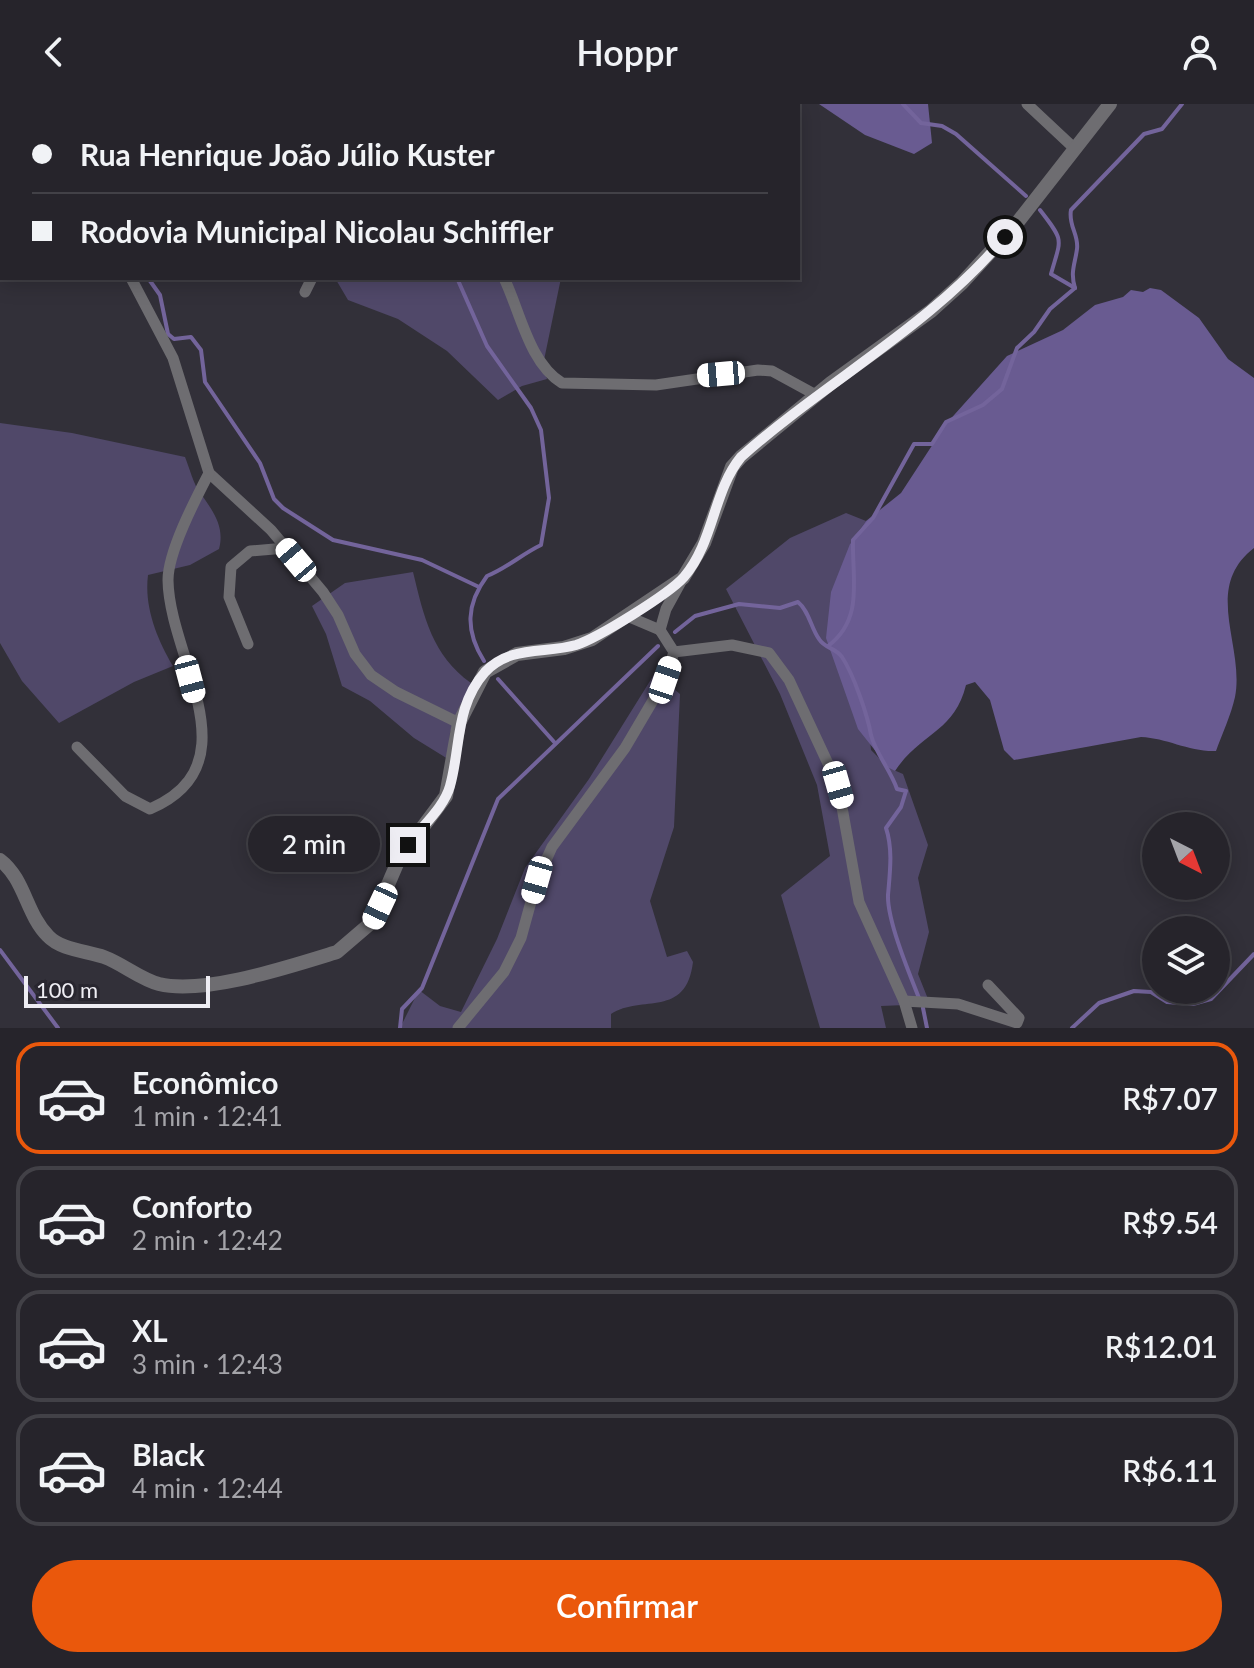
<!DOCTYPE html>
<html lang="pt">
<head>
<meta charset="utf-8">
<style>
  :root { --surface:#26242b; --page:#2e2c33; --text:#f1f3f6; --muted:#a4a4a9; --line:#424147; --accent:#ea580c }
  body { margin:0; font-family:Lato,sans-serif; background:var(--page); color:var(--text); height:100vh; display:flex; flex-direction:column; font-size:30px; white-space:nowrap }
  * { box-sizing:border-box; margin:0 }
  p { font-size:26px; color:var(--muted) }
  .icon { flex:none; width:44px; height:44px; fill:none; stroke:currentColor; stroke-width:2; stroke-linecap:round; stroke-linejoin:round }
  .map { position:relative; height:924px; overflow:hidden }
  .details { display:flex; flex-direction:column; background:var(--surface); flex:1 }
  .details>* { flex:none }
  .banner { position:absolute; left:0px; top:0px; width:800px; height:176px; box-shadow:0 4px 20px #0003,0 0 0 2px var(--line); display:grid; align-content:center; height:176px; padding:0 32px; background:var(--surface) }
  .needle { width:52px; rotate:138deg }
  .fabs { position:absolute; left:1142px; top:708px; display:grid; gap:16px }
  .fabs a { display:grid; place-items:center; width:88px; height:88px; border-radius:50%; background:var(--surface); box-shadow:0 4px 20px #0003,0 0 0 2px var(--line); font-size:40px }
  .scale { position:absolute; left:24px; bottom:20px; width:186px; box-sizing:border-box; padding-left:8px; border:4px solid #eeedf3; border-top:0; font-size:22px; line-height:28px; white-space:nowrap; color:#eeedf3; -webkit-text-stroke:6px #28262f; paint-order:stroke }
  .end { position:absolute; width:36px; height:36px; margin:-18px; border:10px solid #eeedf3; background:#111; box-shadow:0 0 0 4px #111 }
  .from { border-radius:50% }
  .bubble { position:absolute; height:56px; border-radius:28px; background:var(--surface); box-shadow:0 4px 20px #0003,0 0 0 2px var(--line); font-size:26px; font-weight:600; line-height:56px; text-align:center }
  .car { position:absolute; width:24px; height:48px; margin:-24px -12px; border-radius:10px; box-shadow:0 0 6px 2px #0007; background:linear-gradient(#fff 24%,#345 0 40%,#fff 0 76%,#345 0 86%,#fff 0) }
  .banner b { display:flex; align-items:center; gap:28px; height:76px; font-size:30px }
  .banner b+b { border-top:2px solid var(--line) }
  .banner i { width:20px; height:20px; background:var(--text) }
  ul { padding:14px 0 0; list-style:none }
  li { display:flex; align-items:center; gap:24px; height:112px; margin:0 16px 12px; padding:0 16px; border:4px solid var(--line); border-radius:24px }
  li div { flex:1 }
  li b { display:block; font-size:30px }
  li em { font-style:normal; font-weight:600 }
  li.selected { border-color:var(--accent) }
  li>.icon { width:72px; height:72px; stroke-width:1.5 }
  .action { display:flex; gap:16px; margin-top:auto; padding:16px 32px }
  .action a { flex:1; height:92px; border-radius:48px; background:var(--accent); color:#fff; font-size:32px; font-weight:600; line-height:92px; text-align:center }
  header { display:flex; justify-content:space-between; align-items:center; height:104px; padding:0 32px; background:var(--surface); font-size:36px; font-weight:600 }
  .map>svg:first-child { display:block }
  .green { fill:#504869 }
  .forest { fill:#695b91 }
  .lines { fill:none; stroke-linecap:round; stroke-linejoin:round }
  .stream { stroke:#73649b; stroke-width:4 }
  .minor { stroke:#6e6d71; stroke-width:11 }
  .tertiary { stroke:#6e6d71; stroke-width:14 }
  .route { stroke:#eeedf3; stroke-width:10 }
</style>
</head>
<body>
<header><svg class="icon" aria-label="back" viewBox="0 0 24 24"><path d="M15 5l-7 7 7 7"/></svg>Hoppr<svg class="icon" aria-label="person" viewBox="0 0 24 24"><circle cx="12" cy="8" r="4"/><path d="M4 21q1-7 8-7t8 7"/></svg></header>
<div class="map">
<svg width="1254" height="924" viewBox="0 0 1254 924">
  <rect width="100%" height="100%" fill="#323039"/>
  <g class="green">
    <path d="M335,174H561L543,261L547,275L522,282L498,296L447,247L398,215L348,196Z"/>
    <path d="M0,319L72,329L185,353C190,365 193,380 201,390C213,407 225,423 219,445L190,461L148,471C144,503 157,535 173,562L134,578L59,619L22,577L0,539Z"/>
    <path d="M846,409L866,417L850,440L871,646L889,664L903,670L928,741L918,774L929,828L918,870L930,900L881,902L886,924H820L781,791L830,752L817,681L780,590L726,485L790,434Z"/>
    <path d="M413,468C424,513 432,551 471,579L450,629L448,655L414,634L370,597L342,582L326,530L312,502L345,479Z"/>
    <path d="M655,569L680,590L674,723L650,797L667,853L687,847L693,858C686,915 642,890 611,910V924H400L419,886L440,902L461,908L497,835L525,764L589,675Z"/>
  </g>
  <g class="forest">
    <path d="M819,0H928L932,39L914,50L865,31Z"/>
    <path d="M1150,184L1161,186L1199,214L1228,255L1254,274V444C1202,484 1245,542 1235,593C1231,611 1222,630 1216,647C1189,648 1167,634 1141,633L1014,656L1004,646L990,596L975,578L966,581C954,629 921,628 895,667L889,664L858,625L826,534L831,488L850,440L866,417L901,389L946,320L1007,252L1063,226L1095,201L1123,193L1131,186L1143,188Z"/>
  </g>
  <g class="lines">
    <g class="stream">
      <path d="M88,0L89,2"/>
      <path d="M421,0L422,2"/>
      <path d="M903,0L921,19L942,22L956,30L1026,92"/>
      <path d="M1040,106C1065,138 1061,134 1051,170L1075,184"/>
      <path d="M148,174L160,191L168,230L174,235L191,233L201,246L205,278L260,359L274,395L283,404L333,436L422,456L479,483"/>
      <path d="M457,174L487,242L531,304L541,326L549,394L541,441C522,450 507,464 487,472C466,500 465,527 484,557"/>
      <path d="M1075,184C1070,168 1075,160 1077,145C1079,131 1068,121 1071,106L1144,30L1162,25L1182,0"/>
      <path d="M675,528L695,512L739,500L780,504L798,498C809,507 811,524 819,535C825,545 835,543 842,553C854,571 868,613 871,631C875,648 891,667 897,685L906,687L901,703L886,724C893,745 890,768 888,791C887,816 909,869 919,894"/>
      <path d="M828,542C864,515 852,476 853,436L873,414L914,340H932L946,318L983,301L1002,285L1017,244L1034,228L1050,205L1075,184"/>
      <path d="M498,575L555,639"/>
      <path d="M0,846L58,924"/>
      <path d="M923,904L927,924"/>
      <path d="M400,924L402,905L422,884L498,695L658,542"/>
      <path d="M1072,924L1099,899L1134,887L1151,888L1167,898L1193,900L1211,895L1254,850"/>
    </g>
    <g class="minor">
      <path d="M74,0V2"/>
      <path d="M159,0L160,2"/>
      <path d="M1027,0L1074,44"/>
      <path d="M497,2L498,0"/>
      <path d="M131,174L173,254L209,369L271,426L323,488L338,511L355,550L371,571L396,588L459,619"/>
      <path d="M504,174C520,207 529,259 562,279L656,281L758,266L772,267L816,291"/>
      <path d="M305,188L312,174"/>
      <path d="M627,512L660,526"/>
      <path d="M248,540L229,493L231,463L250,447L286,444"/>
      <path d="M674,548L660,526L666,505L683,474"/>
      <path d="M77,643L125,692L150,705C255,660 169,554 168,476C168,448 195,396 209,369"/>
      <path d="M904,897L958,900L1017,919L1019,914L988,881"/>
      <path d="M458,924L504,868L521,834L537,776L552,743L625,644L665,576L674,548L732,541L769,549L789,576L838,681L859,798L904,897L912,924"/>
    </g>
    <path class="tertiary" d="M0,756C25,775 26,810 48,832C61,846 87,847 104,853C123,860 140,875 159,880C205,891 291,862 337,848L372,818L399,755L446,692L459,619L485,568L517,550L564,544L592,535L683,474L704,439L732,363L741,353L831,279L931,207L962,179L1017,119L1110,0"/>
  </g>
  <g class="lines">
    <path class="route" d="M408,741C421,723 444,704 450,682C461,643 455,602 485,568C510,541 545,550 576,541C598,534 669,490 684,473C714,438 713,387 741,353C826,277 931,222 1005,133"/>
  </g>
</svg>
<div class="fabs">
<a><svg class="needle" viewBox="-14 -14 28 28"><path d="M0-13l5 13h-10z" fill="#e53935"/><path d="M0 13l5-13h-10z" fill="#a4a4a9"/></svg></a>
<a><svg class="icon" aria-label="layers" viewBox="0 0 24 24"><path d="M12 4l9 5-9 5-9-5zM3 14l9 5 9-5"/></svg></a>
</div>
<div class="scale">100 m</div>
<i class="end from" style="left:1005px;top:133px"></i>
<i class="end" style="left:408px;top:741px"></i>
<div class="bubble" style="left:248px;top:712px;width:132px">2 min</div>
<i class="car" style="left:721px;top:270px;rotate:265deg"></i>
<i class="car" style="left:296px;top:456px;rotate:320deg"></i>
<i class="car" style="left:190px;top:575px;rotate:165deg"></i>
<i class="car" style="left:665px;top:576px;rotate:19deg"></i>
<i class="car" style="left:838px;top:681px;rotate:164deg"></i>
<i class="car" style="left:537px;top:776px;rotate:196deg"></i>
<i class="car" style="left:380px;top:802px;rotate:205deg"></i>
<div class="banner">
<b><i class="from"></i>Rua Henrique João Júlio Kuster</b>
<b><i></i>Rodovia Municipal Nicolau Schiffler</b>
</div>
</div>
<section class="details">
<ul>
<li class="selected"><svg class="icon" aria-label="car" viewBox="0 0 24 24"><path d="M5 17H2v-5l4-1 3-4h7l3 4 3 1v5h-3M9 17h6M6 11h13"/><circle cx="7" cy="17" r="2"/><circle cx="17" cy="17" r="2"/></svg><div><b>Econômico</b><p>1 min · 12:41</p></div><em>R$7.07</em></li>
<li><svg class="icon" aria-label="car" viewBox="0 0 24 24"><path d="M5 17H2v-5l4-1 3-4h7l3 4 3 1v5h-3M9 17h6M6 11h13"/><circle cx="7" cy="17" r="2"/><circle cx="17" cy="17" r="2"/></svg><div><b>Conforto</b><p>2 min · 12:42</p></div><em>R$9.54</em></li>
<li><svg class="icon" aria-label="car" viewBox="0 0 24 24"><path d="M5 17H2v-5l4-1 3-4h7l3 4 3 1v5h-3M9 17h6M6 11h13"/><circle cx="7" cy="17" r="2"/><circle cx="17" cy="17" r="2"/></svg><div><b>XL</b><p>3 min · 12:43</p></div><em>R$12.01</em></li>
<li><svg class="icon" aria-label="car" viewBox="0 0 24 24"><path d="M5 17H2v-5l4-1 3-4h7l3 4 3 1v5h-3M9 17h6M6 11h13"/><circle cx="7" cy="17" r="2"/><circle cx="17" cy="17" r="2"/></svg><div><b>Black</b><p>4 min · 12:44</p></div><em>R$6.11</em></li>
</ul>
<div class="action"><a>Confirmar</a></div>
</section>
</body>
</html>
